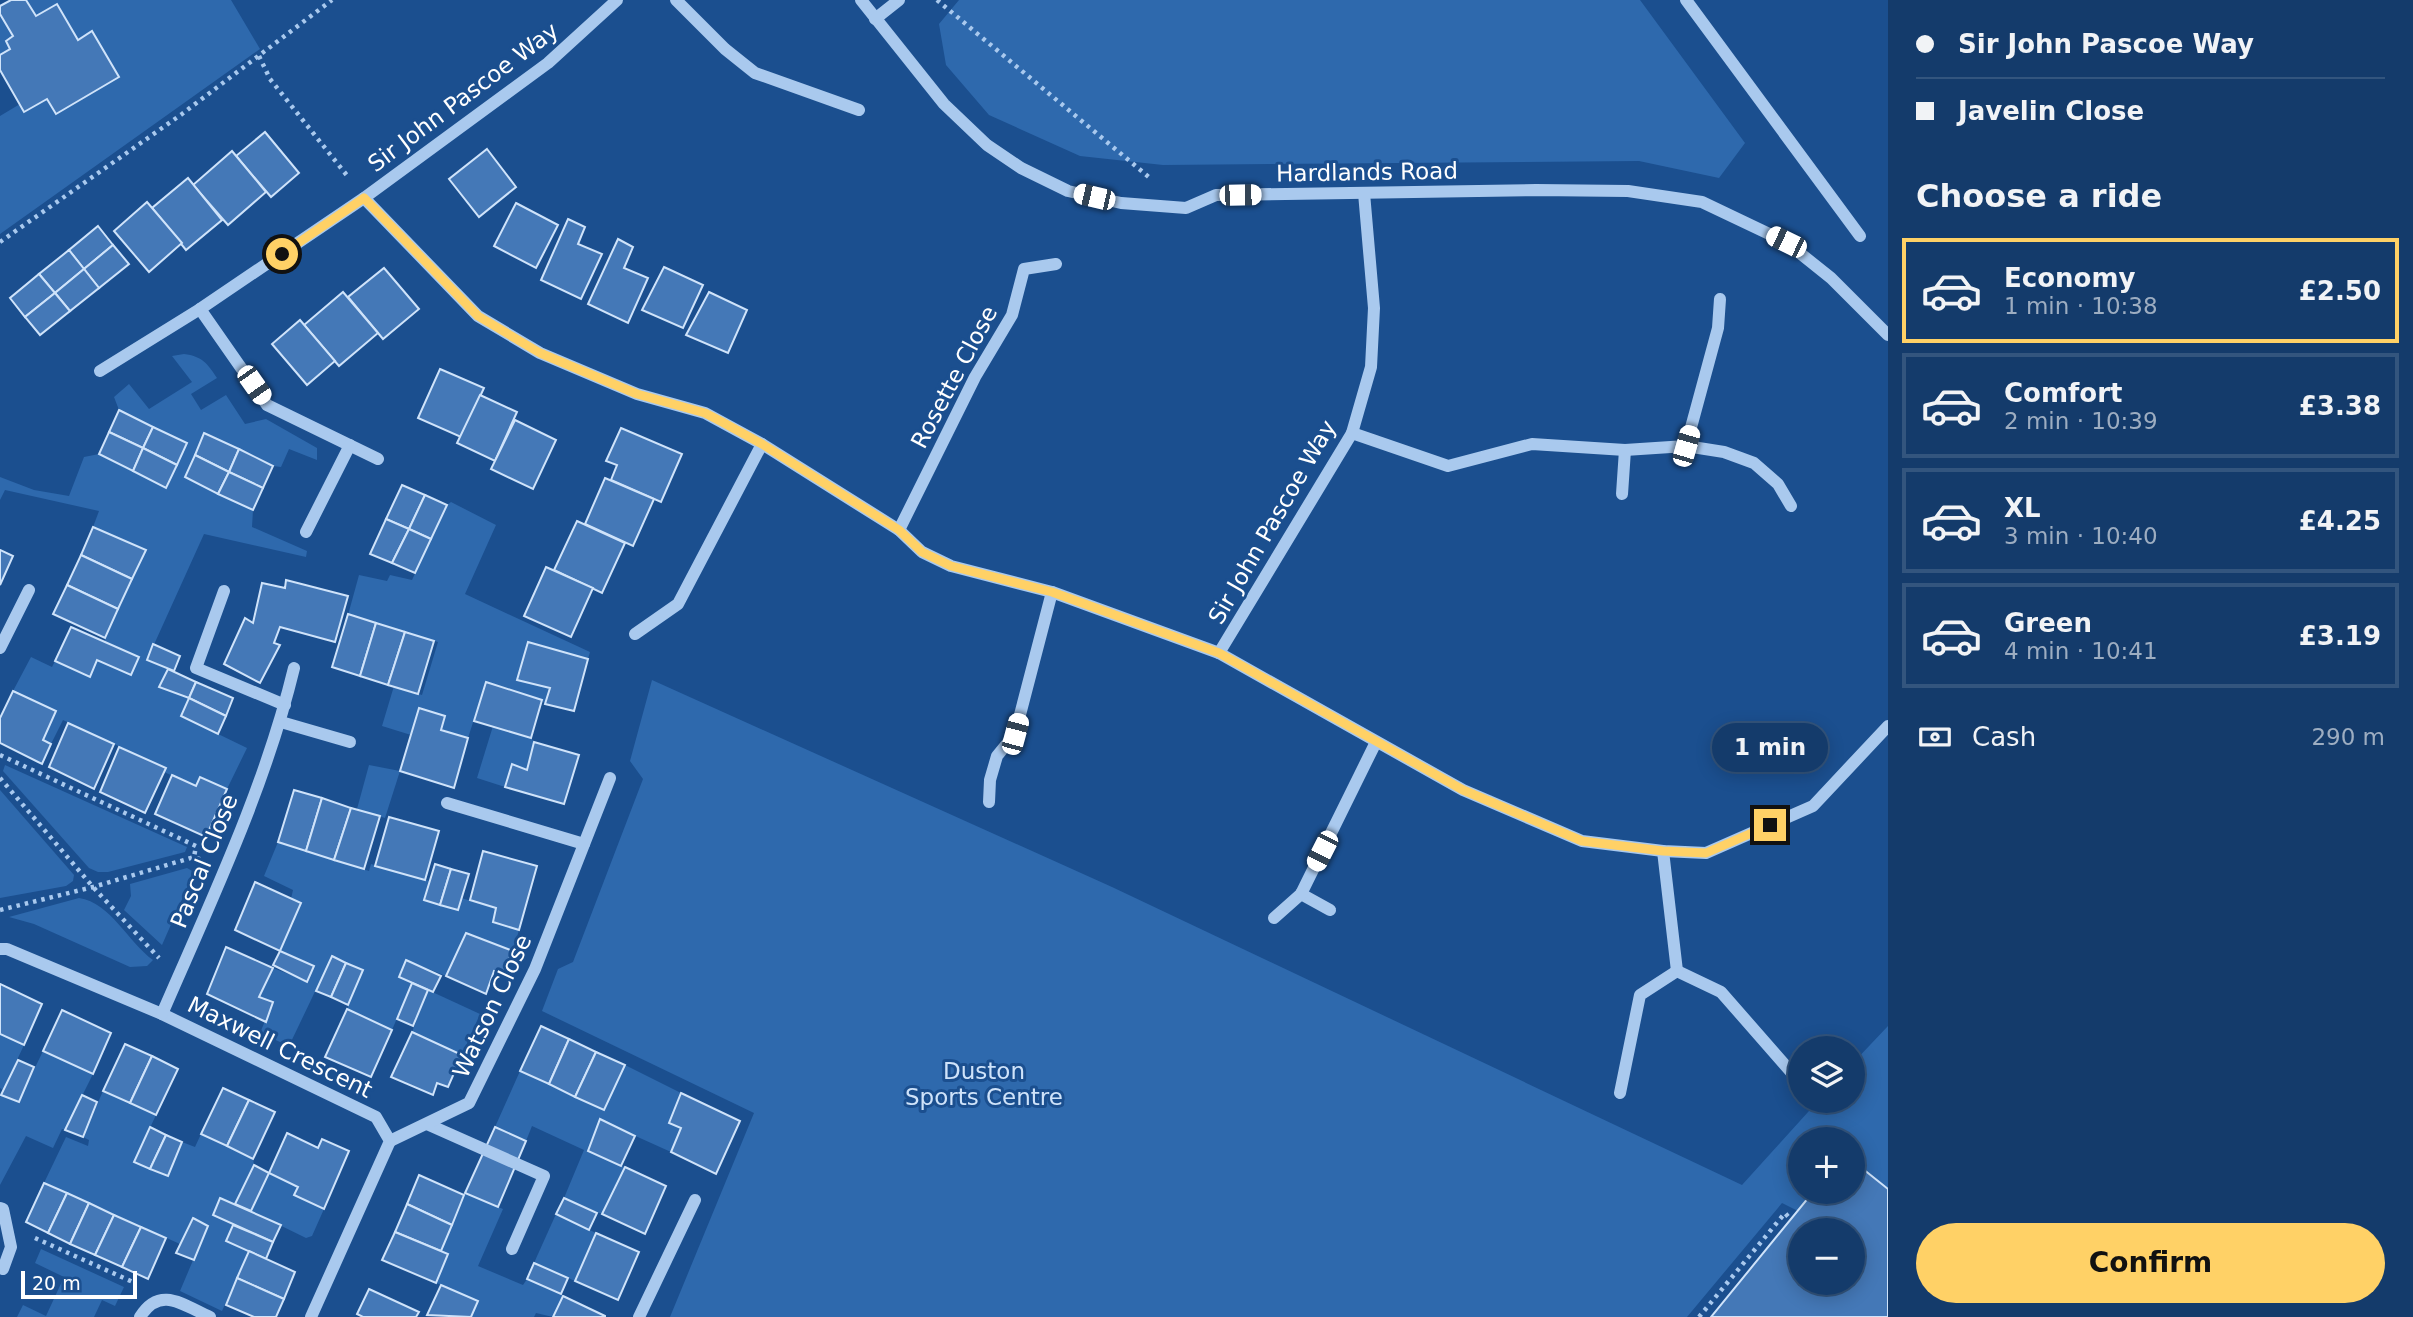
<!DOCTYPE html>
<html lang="en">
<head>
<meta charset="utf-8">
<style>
  :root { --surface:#143b6b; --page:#1d4271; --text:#f1f3f6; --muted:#9dadc1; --line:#33557e; --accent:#ffd166 }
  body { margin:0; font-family:"DejaVu Sans",sans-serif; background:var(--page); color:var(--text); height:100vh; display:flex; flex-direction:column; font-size:26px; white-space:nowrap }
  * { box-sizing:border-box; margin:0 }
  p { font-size:23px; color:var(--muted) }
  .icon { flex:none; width:38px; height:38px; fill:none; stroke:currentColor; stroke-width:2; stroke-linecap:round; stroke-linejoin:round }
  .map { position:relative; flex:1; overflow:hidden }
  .panel { display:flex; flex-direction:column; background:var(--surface); width:525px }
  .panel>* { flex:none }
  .hud { display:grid; align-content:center; height:154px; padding:0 28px; background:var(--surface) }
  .tools { position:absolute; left:1788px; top:1036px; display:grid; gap:14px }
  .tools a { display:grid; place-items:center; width:77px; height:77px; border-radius:50%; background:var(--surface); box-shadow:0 4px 18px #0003,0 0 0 2px var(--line); font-size:35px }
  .scale { position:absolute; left:21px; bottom:18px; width:116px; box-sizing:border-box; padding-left:7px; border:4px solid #fff; border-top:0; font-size:19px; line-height:24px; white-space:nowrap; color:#fff; -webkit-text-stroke:5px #1b4f8f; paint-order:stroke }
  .end { position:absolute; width:32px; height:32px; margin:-16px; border:9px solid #ffd166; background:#111; box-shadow:0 0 0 4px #111 }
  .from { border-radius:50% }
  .bubble { position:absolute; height:49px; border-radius:24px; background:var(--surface); box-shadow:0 4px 18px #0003,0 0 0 2px var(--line); font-size:23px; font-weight:700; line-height:49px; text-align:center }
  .car { position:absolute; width:21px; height:42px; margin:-21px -10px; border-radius:9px; box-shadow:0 0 5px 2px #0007; background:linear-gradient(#fff 24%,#345 0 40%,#fff 0 76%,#345 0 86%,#fff 0) }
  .hud b { display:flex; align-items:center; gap:24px; height:66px; font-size:26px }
  .hud b+b { border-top:2px solid var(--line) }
  .hud i { width:18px; height:18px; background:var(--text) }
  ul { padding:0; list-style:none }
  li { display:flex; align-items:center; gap:21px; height:105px; margin:0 14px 10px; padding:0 14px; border:4px solid var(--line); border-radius:0px }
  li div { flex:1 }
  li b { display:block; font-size:26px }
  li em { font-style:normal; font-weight:700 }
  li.active { border-color:var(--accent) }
  li>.icon { width:63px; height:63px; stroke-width:1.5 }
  h2 { padding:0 28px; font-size:32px; line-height:84px }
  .pay { display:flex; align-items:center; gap:18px; height:77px; padding:0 28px; font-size:26px }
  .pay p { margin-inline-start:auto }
  .cta { display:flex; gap:14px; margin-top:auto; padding:14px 28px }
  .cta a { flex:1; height:80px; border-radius:42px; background:var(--accent); color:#111; font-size:28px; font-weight:700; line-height:80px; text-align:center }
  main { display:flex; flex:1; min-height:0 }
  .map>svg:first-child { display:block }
  .green { fill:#2e69ad }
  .building { fill:#4478b7; stroke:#cfe3fa; stroke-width:2; fill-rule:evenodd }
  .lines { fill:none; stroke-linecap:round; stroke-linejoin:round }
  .path { stroke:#a9c9ee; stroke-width:4.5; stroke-dasharray:3.5 5; stroke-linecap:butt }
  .minor { stroke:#a9c9ee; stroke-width:12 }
  .route { stroke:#ffd166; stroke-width:9 }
  .labels { text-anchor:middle; stroke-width:6; stroke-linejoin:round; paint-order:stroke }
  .street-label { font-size:23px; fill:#fff; stroke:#1b4f8f }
  .park-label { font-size:23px; fill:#cfe3fa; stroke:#1b4f8f }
</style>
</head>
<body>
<main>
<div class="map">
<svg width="1888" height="1317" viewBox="0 0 1888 1317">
  <rect width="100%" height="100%" fill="#1b4f8f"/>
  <g class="green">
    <path d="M26,0H231L260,49L0,234V116L20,104L25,112L47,99L56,114L119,77L92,31L78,40L57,4L36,16Z"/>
    <path d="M959,0H1640L1745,143L1719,178L1639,161L1163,165L1080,156L989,115L946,65L939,24Z"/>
    <path d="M0,14L13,36L6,41L10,49L0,55Z"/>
    <path d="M184,354C202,356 208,364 217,378L191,394L201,410L226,395L245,424L266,419L317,448V460L289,449L281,467L273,466L205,433L185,477L253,510L252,527L307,551L306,557L204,534L147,660L168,669L159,687L189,698L181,716L247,748L227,789L201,777L196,786L164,772L165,768L63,720L51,744L43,740L55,711L13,691L31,657L52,667L55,661L90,676L97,660L131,675L138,657L104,642L145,550L93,527L99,511L5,490L0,500V477L34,490L69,496L84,457L99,454L167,487L186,443L119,410L114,397L129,384L149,409L192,382L172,356Z"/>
    <path d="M451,502L496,525L465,594L590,652L588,659L528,642L517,680L550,688L545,704L542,700L486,682L468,738L441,730L445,716L419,708L411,735L382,726L394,686L422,695L438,642L348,615L359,575L387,581L390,575L412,580L447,505Z"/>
    <path d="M652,680L1112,887L1742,1185L1818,1101H1853V1063L1888,1026V1189L1853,1161V1139H1801V1192H1813L1798,1211L1782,1203L1687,1317H670L754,1113L542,1011L558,969L573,962L643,779L630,761Z"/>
    <path d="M493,726L531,738L534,742L527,770L512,764L505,787L477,778Z"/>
    <path d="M5,765L187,847L185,852L108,872H98L89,868L3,771Z"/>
    <path d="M369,765L400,771L385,818L357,809Z"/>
    <path d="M0,790L74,875L73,881L66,886L0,898Z"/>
    <path d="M278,842L369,871L371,864L430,881L424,900L457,910L461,898L496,908L493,922L519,930L513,951L466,933L446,976L406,960L399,977L412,983L392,1030L347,1009L363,970L332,956L289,1046L260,1033L273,1002L259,997L273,968L307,981L314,966L280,951L301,904L291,899L293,890L264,876Z"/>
    <path d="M187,868L194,872L162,945L124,910L131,896L130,884Z"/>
    <path d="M79,898C111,903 128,942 153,960L147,966L130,967L34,924L9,917Z"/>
    <path d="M428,990L480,1014L462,1055L412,1032Z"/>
    <path d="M0,1034L24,1045L3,1090L0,1088Z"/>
    <path d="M43,1051L93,1074L65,1130L62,1129L53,1148L26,1136L0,1185V1097L1,1095L19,1101Z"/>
    <path d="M625,1065L681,1093V1128L671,1152L600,1120L588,1151L625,1167L602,1214L564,1198L584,1150L532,1126L526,1141L495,1127L520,1071L604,1110Z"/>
    <path d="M103,1091L156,1115L134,1162L168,1176L182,1142L195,1147L201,1134L253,1159L254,1165L235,1204L220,1198L213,1214L233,1225L227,1241L249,1251L222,1311L180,1291L208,1225L192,1219L180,1244L44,1183L66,1137L88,1146L89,1140L83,1137Z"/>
    <path d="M269,1173L298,1187L294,1195L324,1209L312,1236L306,1238L251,1211Z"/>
    <path d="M465,1193L503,1209L478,1266L523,1285L527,1279L561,1294L563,1296L553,1317L536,1313L534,1317H471L478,1301L436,1283L448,1254L441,1251Z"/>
    <path d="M556,1214L596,1233L575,1281L534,1263Z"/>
    <path d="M41,1249L124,1287L115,1306L102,1300L94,1317H17L23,1305L46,1316L64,1277L35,1263Z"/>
  </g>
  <g class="building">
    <path d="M11,0H26L36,16L57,4L78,40L92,31L119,77L56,114L47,99L24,112L0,70V55L10,49L6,41L13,36L0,14V6Z"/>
    <path d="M265,132L299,173L271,197L236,156Z"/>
    <path d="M487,149L516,187L479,217L449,179Z"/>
    <path d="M232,151L266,192L228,225L193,185Z"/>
    <path d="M188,178L222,220L186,250L152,208Z"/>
    <path d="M147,202L182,243L149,272L114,231Z"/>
    <path d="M516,203L558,225L536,268L494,246Z"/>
    <path d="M568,219L585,227L578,244L602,254L581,299L541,280Z"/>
    <path d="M98,226L113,245L84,269L69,250Z"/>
    <path d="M618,239L633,247L624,268L648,278L628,323L588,304Z"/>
    <path d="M113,245L129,264L99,288L84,269Z"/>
    <path d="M69,250L84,269L55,293L39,274Z"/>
    <path d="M664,267L703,285L683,328L642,310Z"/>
    <path d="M384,268L419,309L383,339L348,297Z"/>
    <path d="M84,269L99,288L70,311L55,293Z"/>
    <path d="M39,274L55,293L25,317L10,298Z"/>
    <path d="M343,292L378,333L339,366L304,325Z"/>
    <path d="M709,292L747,310L728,353L686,335Z"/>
    <path d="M55,293L70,311L40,335L25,317Z"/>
    <path d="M300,320L335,361L307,385L272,344Z"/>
    <path d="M440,369L484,388L461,437L418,418Z"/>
    <path d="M480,395L517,412L495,461L457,443Z"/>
    <path d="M119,410L153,427L143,448L109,432Z"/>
    <path d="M515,420L556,440L533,489L491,469Z"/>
    <path d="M153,427L187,443L177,465L143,448Z"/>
    <path d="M621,428L682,454L661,502L611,480L617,465L606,461Z"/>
    <path d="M109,432L143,448L133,471L99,454Z"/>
    <path d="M204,433L239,449L229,472L195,455Z"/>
    <path d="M143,448L177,465L166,488L133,471Z"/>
    <path d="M239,449L273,466L263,488L229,472Z"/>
    <path d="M195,455L229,472L218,494L185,477Z"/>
    <path d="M229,472L263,488L253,510L218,494Z"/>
    <path d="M605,478L654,499L633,546L585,524Z"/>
    <path d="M402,485L425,495L409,529L386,519Z"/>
    <path d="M425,495L447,505L431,539L409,529Z"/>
    <path d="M386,519L409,529L392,563L370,554Z"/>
    <path d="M577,521L625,543L602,593L554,570Z"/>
    <path d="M93,527L146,550L132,579L81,555Z"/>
    <path d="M409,529L431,539L415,573L392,563Z"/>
    <path d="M0,550L13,556L0,585Z"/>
    <path d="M81,555L132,579L118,609L67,585Z"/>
    <path d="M546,567L593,588L571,637L524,616Z"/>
    <path d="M286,580L348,596L335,642L280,627L274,643L280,645L260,683L224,664L245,618L253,623L262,583L285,588Z"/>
    <path d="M67,585L118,609L105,638L53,614Z"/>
    <path d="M348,614L376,623L360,676L332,667Z"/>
    <path d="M376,623L405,632L388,685L360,676Z"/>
    <path d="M71,627L139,657L131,675L97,660L90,677L55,661Z"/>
    <path d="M405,632L434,641L418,694L388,685Z"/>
    <path d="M528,642L588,659L574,711L545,704L550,688L517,680Z"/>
    <path d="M153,644L180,656L174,671L147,660Z"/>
    <path d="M168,669L196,682L189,698L159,687Z"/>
    <path d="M196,682L233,698L226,716L189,698Z"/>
    <path d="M486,682L542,700L531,738L474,721Z"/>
    <path d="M13,691L56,711L43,740L51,744L42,764L0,743V718Z"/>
    <path d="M189,698L226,716L218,734L181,716Z"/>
    <path d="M419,708L445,716L441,730L468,738L454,788L400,771Z"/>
    <path d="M68,723L114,744L94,789L49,767Z"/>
    <path d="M534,742L579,755L564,804L505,787L512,764L527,770Z"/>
    <path d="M119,747L166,768L145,813L100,792Z"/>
    <path d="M172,775L196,786L200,777L227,789L206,837L155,814Z"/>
    <path d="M294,790L322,798L306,851L278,842Z"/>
    <path d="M322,798L351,808L334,860L306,851Z"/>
    <path d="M351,808L380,816L364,869L334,860Z"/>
    <path d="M389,817L439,831L425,880L375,866Z"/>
    <path d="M483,851L537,866L519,930L493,922L496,908L470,900Z"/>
    <path d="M435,864L451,869L440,905L424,900Z"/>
    <path d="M451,869L469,874L458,910L440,905Z"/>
    <path d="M255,882L301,903L280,951L235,930Z"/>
    <path d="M466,933L513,951L502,974L494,971L486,994L446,976Z"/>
    <path d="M226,947L273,968L259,997L273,1002L266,1022L207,994Z"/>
    <path d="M280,951L314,966L307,982L273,965Z"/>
    <path d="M332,956L346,963L331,997L316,991Z"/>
    <path d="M406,960L441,976L433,992L399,977Z"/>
    <path d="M346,963L363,970L348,1005L331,997Z"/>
    <path d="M412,983L428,990L413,1026L397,1019Z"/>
    <path d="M0,984L42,1004L24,1045L0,1034Z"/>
    <path d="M347,1009L392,1030L371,1077L325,1057Z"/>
    <path d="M62,1010L111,1033L93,1074L43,1051Z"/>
    <path d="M541,1026L569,1039L549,1084L520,1071Z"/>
    <path d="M412,1032L462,1055L448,1087L437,1083L433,1095L391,1077Z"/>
    <path d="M569,1039L596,1052L575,1097L549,1084Z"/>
    <path d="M125,1044L152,1056L130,1103L103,1091Z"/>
    <path d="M596,1052L625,1065L604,1110L575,1097Z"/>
    <path d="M152,1056L178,1069L156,1115L130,1103Z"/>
    <path d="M18,1060L34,1067L19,1102L1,1095Z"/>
    <path d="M223,1088L249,1100L227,1146L201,1134Z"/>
    <path d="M681,1093L740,1121L716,1174L671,1152L681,1128L669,1123Z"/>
    <path d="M82,1095L97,1102L83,1137L65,1130Z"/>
    <path d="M249,1100L275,1112L253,1159L227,1146Z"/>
    <path d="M600,1119L635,1136L621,1166L588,1151Z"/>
    <path d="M150,1127L166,1135L150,1169L134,1162Z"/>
    <path d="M495,1127L526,1141L498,1207L465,1193Z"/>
    <path d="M287,1133L318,1148L322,1139L349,1151L324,1209L294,1195L298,1187L269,1173Z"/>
    <path d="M166,1135L182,1142L168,1176L150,1169Z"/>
    <path d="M1853,1161L1888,1189V1317H1711L1813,1192H1853ZM1801,1230H1853V1283H1801Z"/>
    <path d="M254,1165L269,1173L251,1211L235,1204Z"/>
    <path d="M625,1167L666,1186L645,1234L602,1214Z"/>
    <path d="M419,1175L464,1195L452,1225L407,1204Z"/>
    <path d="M44,1183L67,1193L48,1233L26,1222Z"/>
    <path d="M67,1193L89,1203L70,1244L48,1233Z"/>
    <path d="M220,1198L281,1225L273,1242L213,1215Z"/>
    <path d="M564,1198L597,1213L589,1230L556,1214Z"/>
    <path d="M89,1203L114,1215L95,1255L70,1244Z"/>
    <path d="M407,1204L452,1225L441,1251L395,1232Z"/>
    <path d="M114,1215L141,1227L122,1267L95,1255Z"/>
    <path d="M193,1218L208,1226L194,1260L176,1253Z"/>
    <path d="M233,1225L273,1242L266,1259L226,1241Z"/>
    <path d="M141,1227L166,1238L148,1279L122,1267Z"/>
    <path d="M395,1232L448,1254L436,1283L382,1260Z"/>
    <path d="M596,1233L639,1252L618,1300L575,1281Z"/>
    <path d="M249,1251L295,1272L284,1299L237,1278Z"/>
    <path d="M534,1263L568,1278L561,1294L527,1279Z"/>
    <path d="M237,1278L284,1299L276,1317H254L226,1305Z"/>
    <path d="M441,1285L478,1301L471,1317L427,1315Z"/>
    <path d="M369,1289L419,1312L416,1317H363L357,1314Z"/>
    <path d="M563,1296L605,1316V1317H553Z"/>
  </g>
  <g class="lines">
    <g class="path">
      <path d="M937,0L1150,178"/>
      <path d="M259,56L270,79L349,178"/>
      <path d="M0,242L182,114L332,0"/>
      <path d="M0,755L196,846L194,857"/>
      <path d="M0,778L93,887L159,958"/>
      <path d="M0,910L93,887L194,857L202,860"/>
      <path d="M35,1238L135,1283"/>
      <path d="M1699,1317L1785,1213L1791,1220"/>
    </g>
    <g class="minor">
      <path d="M676,0L725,49L755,73L859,110"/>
      <path d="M861,0L944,104L987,145L1021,168L1068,191L1121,203L1186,208L1216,195L1536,190L1628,191L1702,202L1786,242L1831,278L1888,335"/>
      <path d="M1686,0L1860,236"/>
      <path d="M875,19L899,0"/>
      <path d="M364,198L478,316L540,353L637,394L705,413L762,444L899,530L922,552L951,566L1052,592L1219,653L1463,790L1582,841L1663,851L1706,853L1813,806L1888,726"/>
      <path d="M200,309L267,405L378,459"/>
      <path d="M100,371L200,309L364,198L548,63L617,0"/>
      <path d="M1352,433L1448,466L1532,444L1625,450L1686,446L1724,452L1754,463L1778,484L1791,506"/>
      <path d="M1686,446L1718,328L1720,299"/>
      <path d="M1622,494L1625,450"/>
      <path d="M899,530L975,377L1012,315L1024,269L1056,264"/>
      <path d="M306,532L350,445"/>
      <path d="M224,591L196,668L285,705"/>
      <path d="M635,634L678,604L762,444"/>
      <path d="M0,648L29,590"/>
      <path d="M1219,653L1352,433L1371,367L1374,308L1364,193"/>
      <path d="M281,722L350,742"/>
      <path d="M989,802L990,780L997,756L1015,734L1052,592"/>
      <path d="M447,803L584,844"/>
      <path d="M1663,851L1677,971"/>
      <path d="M1301,894L1330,910"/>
      <path d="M1274,918L1301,894L1376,742"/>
      <path d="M0,949H7L162,1014L376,1117L390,1141L311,1317"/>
      <path d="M1677,971L1721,992L1799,1081"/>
      <path d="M162,1014C211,901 265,788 294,668"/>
      <path d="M1620,1093L1640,995L1677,971"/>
      <path d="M427,1124L544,1176L512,1249"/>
      <path d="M390,1141L469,1103L535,969L610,778"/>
      <path d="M0,1208L3,1209L11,1247L3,1269"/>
      <path d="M140,1317C160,1285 183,1305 210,1317"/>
      <path d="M639,1317L695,1200"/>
    </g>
  </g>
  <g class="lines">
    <path class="route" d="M282,254L364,198L478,316L540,353L637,394L705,413L724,423L762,444L899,530L922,552L951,566L1052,592L1219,653L1463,790L1582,841L1663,851L1706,853L1770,825"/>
  </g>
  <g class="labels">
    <g class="street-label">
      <text transform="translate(463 97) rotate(-37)" y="8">Sir John Pascoe Way</text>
      <text transform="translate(1367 172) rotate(-1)" y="8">Hardlands Road</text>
      <text transform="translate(954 377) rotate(-62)" y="8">Rosette Close</text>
      <text transform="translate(1272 522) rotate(-60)" y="8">Sir John Pascoe Way</text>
      <text transform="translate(204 861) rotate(-68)" y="8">Pascal Close</text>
      <text transform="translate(492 1006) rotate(-65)" y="8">Watson Close</text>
      <text transform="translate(280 1047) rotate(26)" y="8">Maxwell Crescent</text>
    </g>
    <g class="park-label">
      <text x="984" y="1079">Duston<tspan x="984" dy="26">Sports Centre</tspan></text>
    </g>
  </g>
</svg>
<div class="tools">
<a><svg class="icon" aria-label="layers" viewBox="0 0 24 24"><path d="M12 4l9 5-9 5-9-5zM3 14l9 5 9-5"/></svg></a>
<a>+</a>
<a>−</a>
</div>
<div class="scale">20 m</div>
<i class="end from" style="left:282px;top:254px"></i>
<i class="end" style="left:1770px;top:825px"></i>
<div class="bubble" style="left:1712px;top:723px;width:116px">1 min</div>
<i class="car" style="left:1240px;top:195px;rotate:89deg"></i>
<i class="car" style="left:1094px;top:197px;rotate:283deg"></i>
<i class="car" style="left:1786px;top:242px;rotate:296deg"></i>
<i class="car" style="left:254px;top:385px;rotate:145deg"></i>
<i class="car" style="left:1686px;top:446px;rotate:16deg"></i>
<i class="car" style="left:1015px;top:734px;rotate:15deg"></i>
<i class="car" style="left:1322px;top:851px;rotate:207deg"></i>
</div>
<section class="panel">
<div class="hud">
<b><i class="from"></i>Sir John Pascoe Way</b>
<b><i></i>Javelin Close</b>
</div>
<h2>Choose a ride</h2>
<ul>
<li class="active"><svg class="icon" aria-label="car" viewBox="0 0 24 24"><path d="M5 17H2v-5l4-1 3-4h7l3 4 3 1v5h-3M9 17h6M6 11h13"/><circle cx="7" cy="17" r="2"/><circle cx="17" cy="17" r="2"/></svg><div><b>Economy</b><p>1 min · 10:38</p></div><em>£2.50</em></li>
<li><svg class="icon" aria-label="car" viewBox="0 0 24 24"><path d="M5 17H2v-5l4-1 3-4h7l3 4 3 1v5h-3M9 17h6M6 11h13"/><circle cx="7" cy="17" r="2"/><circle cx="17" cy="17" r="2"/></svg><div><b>Comfort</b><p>2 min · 10:39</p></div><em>£3.38</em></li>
<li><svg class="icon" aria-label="car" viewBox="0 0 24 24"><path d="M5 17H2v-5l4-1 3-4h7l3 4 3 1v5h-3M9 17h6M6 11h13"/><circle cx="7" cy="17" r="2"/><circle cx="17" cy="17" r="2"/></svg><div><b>XL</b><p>3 min · 10:40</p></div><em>£4.25</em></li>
<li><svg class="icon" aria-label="car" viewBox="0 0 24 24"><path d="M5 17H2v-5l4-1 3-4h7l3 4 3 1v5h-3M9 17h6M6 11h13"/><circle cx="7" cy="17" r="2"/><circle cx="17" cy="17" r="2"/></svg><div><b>Green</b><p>4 min · 10:41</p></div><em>£3.19</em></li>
</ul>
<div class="pay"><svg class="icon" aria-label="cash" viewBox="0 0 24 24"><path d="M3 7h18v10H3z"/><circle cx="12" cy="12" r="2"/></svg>Cash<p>290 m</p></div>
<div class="cta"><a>Confirm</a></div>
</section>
</main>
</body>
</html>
